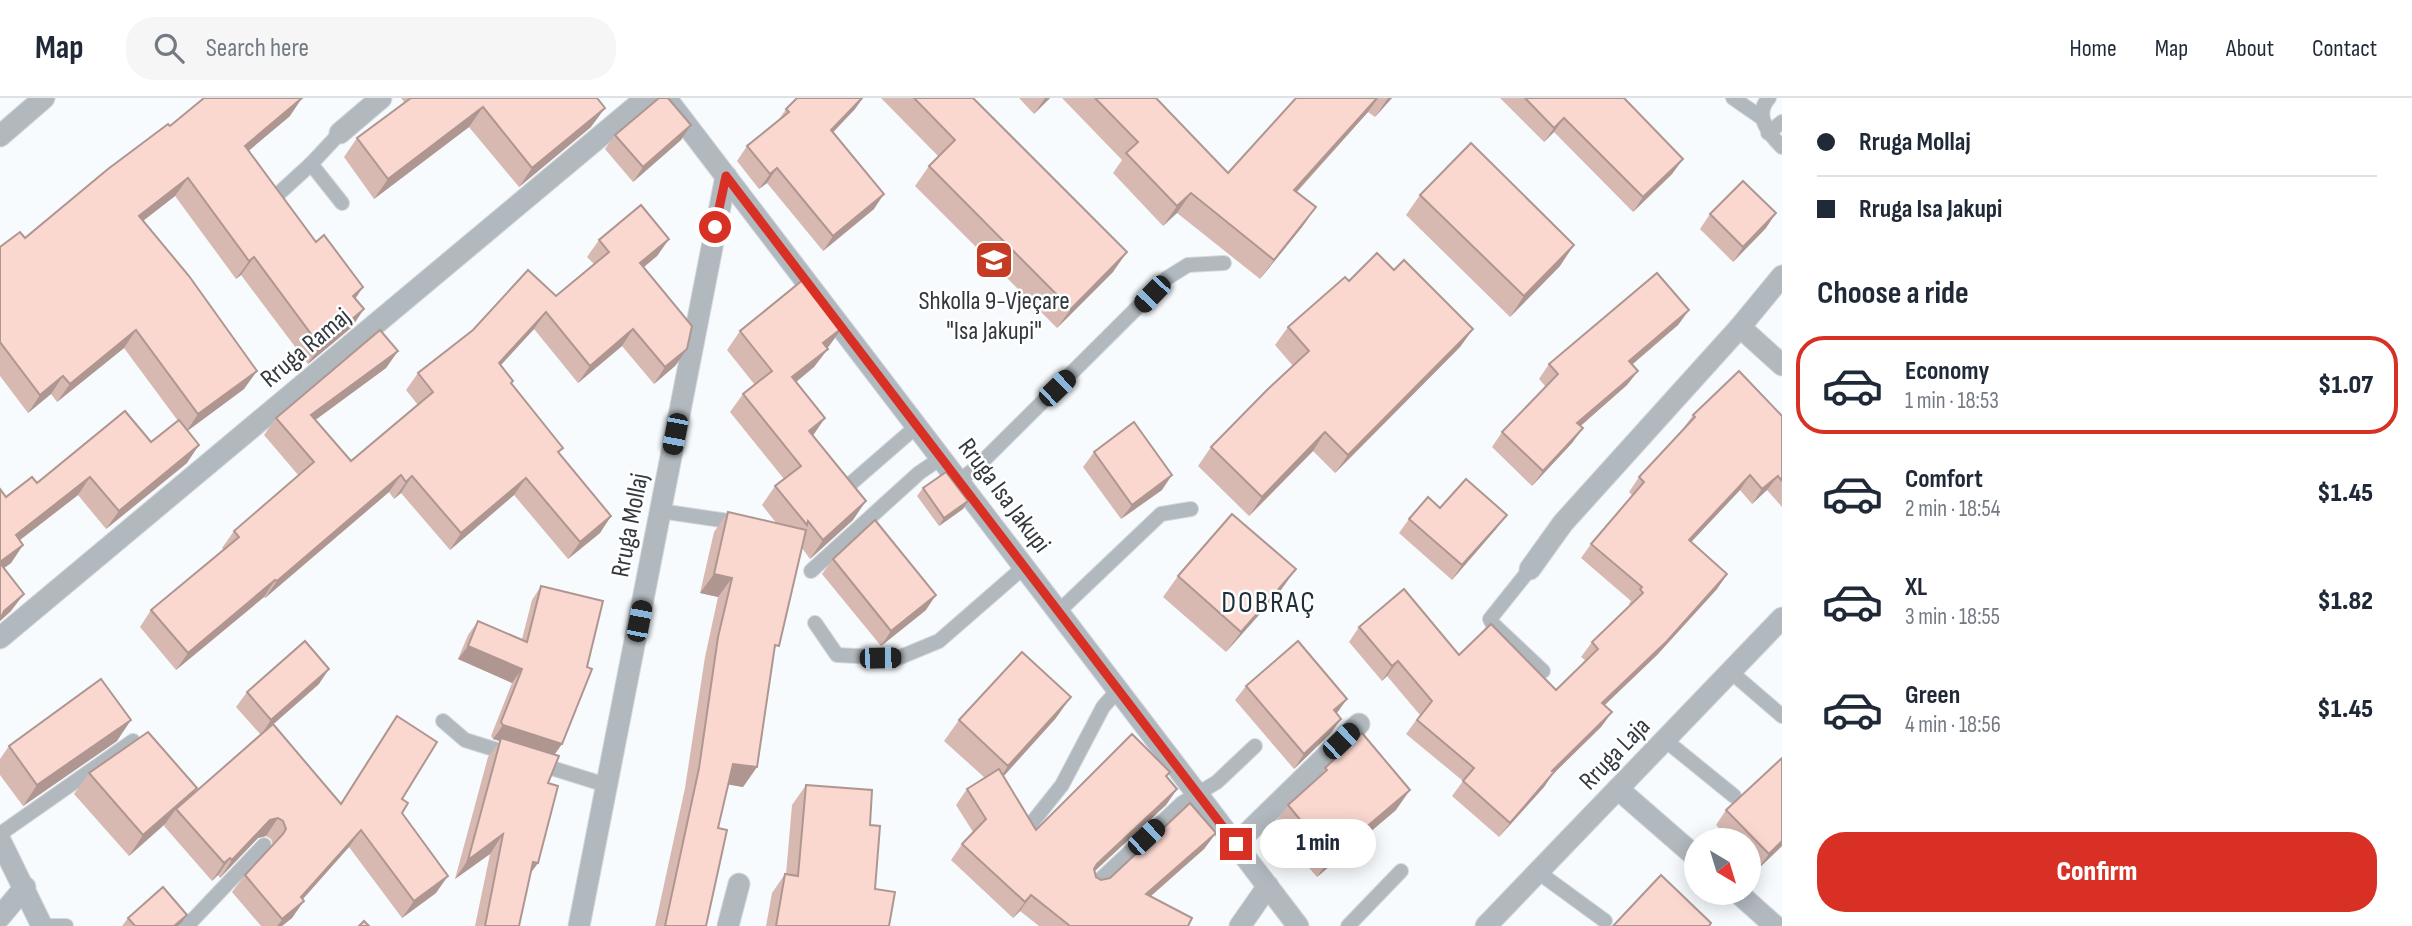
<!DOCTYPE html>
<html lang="en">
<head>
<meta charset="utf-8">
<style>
  :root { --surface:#fff; --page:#f6f6f7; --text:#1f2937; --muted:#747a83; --line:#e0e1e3; --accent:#d93025 }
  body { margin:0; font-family:"Sofia Sans Condensed",sans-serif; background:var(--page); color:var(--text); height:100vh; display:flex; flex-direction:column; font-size:26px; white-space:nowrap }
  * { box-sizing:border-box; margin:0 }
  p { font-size:23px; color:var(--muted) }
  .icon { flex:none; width:38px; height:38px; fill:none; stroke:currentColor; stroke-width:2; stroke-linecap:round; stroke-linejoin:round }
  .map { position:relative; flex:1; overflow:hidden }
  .details { display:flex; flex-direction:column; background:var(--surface); width:630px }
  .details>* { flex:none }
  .top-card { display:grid; align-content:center; height:154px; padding:0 35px; background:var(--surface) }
  .needle { width:46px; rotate:142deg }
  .tools { position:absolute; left:1684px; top:730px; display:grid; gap:14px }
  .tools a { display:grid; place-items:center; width:77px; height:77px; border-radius:50%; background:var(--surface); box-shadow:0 4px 18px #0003; font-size:35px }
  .end { position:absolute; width:32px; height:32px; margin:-16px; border:9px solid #d93025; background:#fff; box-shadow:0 0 0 4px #fff }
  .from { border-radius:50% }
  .bubble { position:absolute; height:49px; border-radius:24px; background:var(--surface); box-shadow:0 4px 18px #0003; font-size:23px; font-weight:800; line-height:49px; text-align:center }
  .car { position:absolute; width:21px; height:42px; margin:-21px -10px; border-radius:9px; box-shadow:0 0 5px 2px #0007; background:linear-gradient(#222 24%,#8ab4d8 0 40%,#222 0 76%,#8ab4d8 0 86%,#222 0) }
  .top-card b { display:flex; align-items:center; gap:24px; height:66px; font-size:26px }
  .top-card b+b { border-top:2px solid var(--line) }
  .top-card i { width:18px; height:18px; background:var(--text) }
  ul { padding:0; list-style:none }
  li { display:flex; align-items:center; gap:21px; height:98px; margin:0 14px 10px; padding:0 21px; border:4px solid transparent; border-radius:28px }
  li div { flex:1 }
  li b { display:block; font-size:26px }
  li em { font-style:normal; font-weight:800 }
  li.selected { border-color:var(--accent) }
  li>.icon { width:63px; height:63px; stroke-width:1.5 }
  h2 { padding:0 35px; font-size:32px; line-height:84px }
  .action { display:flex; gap:14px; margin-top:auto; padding:14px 35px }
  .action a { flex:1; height:80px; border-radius:28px; background:var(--accent); color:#fff; font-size:28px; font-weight:800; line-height:80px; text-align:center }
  header { display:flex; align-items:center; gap:42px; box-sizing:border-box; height:98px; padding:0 35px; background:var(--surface); border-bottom:2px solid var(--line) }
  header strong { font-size:33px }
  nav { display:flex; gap:38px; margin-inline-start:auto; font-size:24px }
  .search { width:490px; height:63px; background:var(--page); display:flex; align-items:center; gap:18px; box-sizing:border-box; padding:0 24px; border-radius:28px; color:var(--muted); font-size:26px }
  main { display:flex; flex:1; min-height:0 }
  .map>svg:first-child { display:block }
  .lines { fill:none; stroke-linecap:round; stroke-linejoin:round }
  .service-casing { stroke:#d4d8dc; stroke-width:16 }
  .minor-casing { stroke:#d4d8dc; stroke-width:23 }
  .tertiary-casing { stroke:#d4d8dc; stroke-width:23 }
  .service { stroke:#b1b9bf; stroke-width:14 }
  .minor { stroke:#b1b9bf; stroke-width:21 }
  .tertiary { stroke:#b1b9bf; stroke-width:21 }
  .wall { fill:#d7b9b2 }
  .shaded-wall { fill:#af9691 }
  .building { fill:#fad7cf; stroke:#af9691; stroke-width:2 }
  .route { stroke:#d93025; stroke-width:9 }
  .labels { text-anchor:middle; stroke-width:5; stroke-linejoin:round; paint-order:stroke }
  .poi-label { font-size:26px; fill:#32393f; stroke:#fff }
  .street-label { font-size:26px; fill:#32393f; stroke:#fff }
  .quarter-label { font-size:30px; letter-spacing:2px; fill:#212f39; stroke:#fff }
</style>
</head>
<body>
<header>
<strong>Map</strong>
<div class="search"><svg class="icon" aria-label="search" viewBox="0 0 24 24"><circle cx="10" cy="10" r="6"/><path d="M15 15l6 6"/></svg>Search here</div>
<nav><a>Home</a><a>Map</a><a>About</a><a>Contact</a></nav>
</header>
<main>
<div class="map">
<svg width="1782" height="828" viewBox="0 0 1782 828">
  <rect width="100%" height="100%" fill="#f7fbfe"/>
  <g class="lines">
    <defs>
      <g id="service">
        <path d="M1733,0L1762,20"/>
        <path d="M1769,0C1753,17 1769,36 1782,49"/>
        <path d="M1768,35L1782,24"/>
        <path d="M311,66L342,105"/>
        <path d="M275,99L311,66L340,35"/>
        <path d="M959,383L977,369L1167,180L1188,167L1224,165"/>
        <path d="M841,394L917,328"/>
        <path d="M660,413L742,425"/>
        <path d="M1530,471L1490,521L1492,525L1543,573"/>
        <path d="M811,473L919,375L941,360"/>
        <path d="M1058,514L1161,416L1191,411"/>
        <path d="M815,525L837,557L898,560L939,543L1024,469"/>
        <path d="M1731,574L1782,618"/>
        <path d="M443,623L465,642L510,656"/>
        <path d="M1665,642L1734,698"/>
        <path d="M536,665L606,687"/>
        <path d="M1031,726L1062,687L1103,609L1118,592"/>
        <path d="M0,736L133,643"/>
        <path d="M1538,774L1605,823"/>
        <path d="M1092,789L1182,705L1217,684L1255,648"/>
        <path d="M43,828H66"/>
        <path d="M187,828L264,747"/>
        <path d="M1348,828L1401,773"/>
      </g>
      <g id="minor">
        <path d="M340,35L381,0"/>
        <path d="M0,38L44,0"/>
        <path d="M1740,229L1782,178"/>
        <path d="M1530,471L1563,425L1740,229L1782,267"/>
        <path d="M0,540L646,0"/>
        <path d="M1618,691L1696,759"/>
        <path d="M0,742L42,828"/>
        <path d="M1236,746L1359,626"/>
        <path d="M1737,794L1775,828"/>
        <path d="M0,819L25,789"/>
        <path d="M728,828L739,786"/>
        <path d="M1240,828L1268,788"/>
        <path d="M1486,828L1782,520"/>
      </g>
      <g id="tertiary">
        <path d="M666,0L1298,828"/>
        <path d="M579,828L726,78"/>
      </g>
    </defs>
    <use href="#service" class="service-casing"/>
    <use href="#minor" class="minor-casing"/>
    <use href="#tertiary" class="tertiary-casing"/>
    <use href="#service" class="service"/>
    <use href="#minor" class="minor"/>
    <use href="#tertiary" class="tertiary"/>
  </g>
  <g class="wall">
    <path d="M401,0H559L591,29L519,89L469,29L374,101L344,59L357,40L405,5Z"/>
    <path d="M881,0H973L1113,174L1057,230L915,88L929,68L939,59Z"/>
    <path d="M1019,0H1050L1034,16Z"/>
    <path d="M1062,0H1156L1228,75L1296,0H1392L1375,19L1368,14L1297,94L1316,109L1302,129L1260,181L1177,115L1163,128L1113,75L1122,62Z"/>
    <path d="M1500,0H1624L1683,61L1672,76L1633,114L1554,34L1544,44Z"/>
    <path d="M786,11H855L833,34L874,111L823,153L767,85L759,91L737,63L747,48L778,23Z"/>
    <path d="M290,18L249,52L316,144L363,189L355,201L352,229L308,266L241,177L236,181L175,98L143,123L244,291L187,333V365L106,431L78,397L20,442L23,447L11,465L4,470L11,513L0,523L6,399L37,385L151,344L178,323L124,250L57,304L51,296L28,315L0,278V149L25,140L170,28Z"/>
    <path d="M615,37L681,42L633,84L605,51Z"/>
    <path d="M1420,97L1560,168L1510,219L1406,117Z"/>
    <path d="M1710,116L1766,130L1733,164L1700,131Z"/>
    <path d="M669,141L657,158L643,170L687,251L675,268L654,286L622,248L578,285L534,231L501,267L511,285L559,355L611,418L600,435L568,461L514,397L450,452L401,395L394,401L389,394L265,500L264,499L176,572L140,529L151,512L224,452L222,450L234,433L299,378L264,337L276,320L398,253L386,270L315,322L351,363L418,307L406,292L418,275L556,198L594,166L587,159L599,142Z"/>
    <path d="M1394,172L1473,231L1460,249L1335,375L1313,353L1249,418L1198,368L1211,349L1293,268L1275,247L1288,229L1349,183Z"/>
    <path d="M1689,212L1678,227L1632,266L1638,273L1627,287L1580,328L1583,330L1572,345L1532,388L1492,349L1502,334L1546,289L1539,281L1549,266Z"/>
    <path d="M842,230L814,269L796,284L813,337L853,422L810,461L802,450L774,554L757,669L743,689L728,686L718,730L706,828H655L685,690L705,559L718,499L700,495L714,434L728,414L777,426L762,407L775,388L784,381L730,314L743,296L755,287L727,252L740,233Z"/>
    <path d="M1693,317L1782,318V409L1767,392L1752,406L1740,392L1691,444L1727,476L1717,491L1657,557L1605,607L1612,614L1601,629L1552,677L1544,689L1499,739L1452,698L1463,683L1406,636L1420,617L1387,578L1382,583L1349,544L1359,529L1459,557L1556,592L1586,563L1581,559L1592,544L1630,507L1629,506L1631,503L1581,460L1591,446L1633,398L1629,394L1639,379L1683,332H1682Z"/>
    <path d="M1094,354L1162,392L1121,421L1083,369Z"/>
    <path d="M923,390L968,403L963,411L939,428L917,398Z"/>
    <path d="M1409,421L1496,431L1452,482L1399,435Z"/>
    <path d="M833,461L926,512L881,548L822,476Z"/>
    <path d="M1178,478L1281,492L1226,554L1163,499Z"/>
    <path d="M541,488L562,646L554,657L548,685L538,765L530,776L519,828H475L490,756L455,781L488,659L500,643L493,641L491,638L512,585L458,561L468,537L478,523L522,541L532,502Z"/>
    <path d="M319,586L261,637L236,609L247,594Z"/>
    <path d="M1246,588L1337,616L1331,635L1294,671L1235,602Z"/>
    <path d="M397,618L402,701V715L436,795L402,820L349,749L303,801L292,820L282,828H261L232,794L245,777L273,747L271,741L266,738L258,740L220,780L218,777L212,783L164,728L165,726L129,758L74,696L89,675L193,696L341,706Z"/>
    <path d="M1056,620L1003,678L1036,732L1166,679L1177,691L1166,707L1095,773L1096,779L1101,782L1110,780L1216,735L1204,751L1151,798L1188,828H1039L1020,813L1013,820L951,762L962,746L973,734L956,707L967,691L985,680L944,643L959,622Z"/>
    <path d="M117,643L23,708L0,677V661L9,648Z"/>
    <path d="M1782,660V748L1758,771L1748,761V742H1730L1716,727L1726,712Z"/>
    <path d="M1325,670L1396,712L1317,779L1273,728L1288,707L1320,678Z"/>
    <path d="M806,687L870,727L875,791L889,828H766L772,795L785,776H786L792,707Z"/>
    <path d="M128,820L179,828H122Z"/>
  </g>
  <g class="shaded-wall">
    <path d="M302,0L290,18L233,66L245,48Z"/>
    <path d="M862,0H863L855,11L821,47L831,32Z"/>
    <path d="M1045,0H1050L1034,16Z"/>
    <path d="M1377,0H1378L1368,14L1280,112L1294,92Z"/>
    <path d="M1388,0H1392L1375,19Z"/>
    <path d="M483,9L469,29L374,101L388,81Z"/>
    <path d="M605,10L591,29L519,89L532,70Z"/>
    <path d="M1564,20L1554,34L1544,44L1554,30Z"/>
    <path d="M691,27L681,42L633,84L643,69Z"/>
    <path d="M1683,61L1672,76L1633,114L1643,99Z"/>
    <path d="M777,70L767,85L759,91L770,76Z"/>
    <path d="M188,80L175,98L126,136L139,118Z"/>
    <path d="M1191,95L1177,115L1163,128L1177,108Z"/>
    <path d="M884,96L874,111L823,153L833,138Z"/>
    <path d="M1316,109L1302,129L1260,181L1274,162Z"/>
    <path d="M1776,115L1766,130L1733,164L1743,149Z"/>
    <path d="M669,141L657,158L628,182L640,165Z"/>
    <path d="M1574,147L1560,168L1510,219L1524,198Z"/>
    <path d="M1127,154L1113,174L1057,230L1071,211Z"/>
    <path d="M254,159L241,177L236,181L249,163Z"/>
    <path d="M363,189L351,207L353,198Z"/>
    <path d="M364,211L352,229L308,266L320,248Z"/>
    <path d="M1689,212L1678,227L1619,278L1629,263Z"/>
    <path d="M546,214L534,231L487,282L499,265Z"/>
    <path d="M842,230L829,248L810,263L823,245Z"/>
    <path d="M633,231L622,248L578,285L590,268Z"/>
    <path d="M1473,231L1460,249L1335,375L1348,357Z"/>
    <path d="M136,232L124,250L57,304L70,286Z"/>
    <path d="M687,251L675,268L654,286L665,269Z"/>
    <path d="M828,251L814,269L779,298L792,279Z"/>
    <path d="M398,253L386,270L299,334L311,317Z"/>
    <path d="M257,273L244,291L186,334L198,316Z"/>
    <path d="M1638,273L1627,287L1567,340L1577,325Z"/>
    <path d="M63,278L51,296L28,315L40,297Z"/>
    <path d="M825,320L812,339L809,333Z"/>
    <path d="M1583,330L1572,345L1532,388L1543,373Z"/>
    <path d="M1325,334L1313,353L1249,418L1262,399Z"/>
    <path d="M199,347L187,365L106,431L119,413Z"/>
    <path d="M401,377L389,394L265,500L277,483Z"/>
    <path d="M1172,377L1162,392L1121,421L1132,407Z"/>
    <path d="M1750,377L1740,392L1679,457L1689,442Z"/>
    <path d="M412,378L401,395L394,401L406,384Z"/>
    <path d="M1778,378L1767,392L1752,406L1762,391Z"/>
    <path d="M90,379L78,397L3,455L16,437Z"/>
    <path d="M526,380L514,397L450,452L461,435Z"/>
    <path d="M866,403L853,422L810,461L823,442Z"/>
    <path d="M968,403L963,411L939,428L944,420Z"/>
    <path d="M1507,417L1496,431L1452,482L1462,467Z"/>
    <path d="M611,418L600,435L568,461L580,444Z"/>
    <path d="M23,447L11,465L0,473V464Z"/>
    <path d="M1296,471L1281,492L1226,554L1241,534Z"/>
    <path d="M714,476L732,480L718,499L700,495Z"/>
    <path d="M1727,476L1717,491L1657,557L1592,619L1602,605Z"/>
    <path d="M275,482L264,499L176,572L188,555Z"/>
    <path d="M24,496L11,513L0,523L4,513Z"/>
    <path d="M936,497L926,512L881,548L891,533Z"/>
    <path d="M468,548L522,571L512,585L458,561Z"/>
    <path d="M1398,563L1387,578L1382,583L1392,568Z"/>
    <path d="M329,571L319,586L261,637L271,622Z"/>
    <path d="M1071,599L1056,620L994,689L1008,668Z"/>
    <path d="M1347,601L1337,615L1334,612Z"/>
    <path d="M1612,614L1601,629L1552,677L1544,689L1499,739L1510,725L1552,673Z"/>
    <path d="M1341,621L1331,635L1294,671L1304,656Z"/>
    <path d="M131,622L117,643L23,708L37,687Z"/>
    <path d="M503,627L562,646L552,660L501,640L500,643L493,641Z"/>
    <path d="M733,666L757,669L743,689L719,685Z"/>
    <path d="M197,690L183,711H176L165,726L129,758L143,737Z"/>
    <path d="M1177,691L1166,707L1085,782L1097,766Z"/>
    <path d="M1410,692L1396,712L1317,779L1331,759Z"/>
    <path d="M278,720L266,738L258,740L220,780L232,762L270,722Z"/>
    <path d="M361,732L349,749L293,812L304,803L292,820L282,828H277L301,799Z"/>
    <path d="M1216,735L1204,751L1135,812L1146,796Z"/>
    <path d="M503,736L490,756L455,781L468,762Z"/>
    <path d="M1782,743V748L1758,771L1769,756Z"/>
    <path d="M230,760L218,777L212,783L224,765Z"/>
    <path d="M533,764L538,765L524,784Z"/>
    <path d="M448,778L436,795L402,820L414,803Z"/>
    <path d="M1031,797L1020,813L1013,820L1025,804Z"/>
    <path d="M187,817L179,828H174Z"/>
  </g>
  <g class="building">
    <path d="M204,0H302L245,48L316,144L324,137L363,189L353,198L364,211L320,248L254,159L249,163L188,80L139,118L189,178L257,273L198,316L136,232L70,286L63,278L40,297L0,244V149L20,134L25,140L108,71L168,26L170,28Z"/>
    <path d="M411,0H597L605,10L532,70L483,9L388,81L357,40Z"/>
    <path d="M659,0H668L691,27L643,69L615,37Z"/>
    <path d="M797,0H862L831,32L884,96L833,138L777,70L770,76L747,48L789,14L786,11Z"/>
    <path d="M914,0H973L1127,154L1071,211L929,68L955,42Z"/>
    <path d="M1095,0H1156L1228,75L1296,0H1377L1294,92L1316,109L1274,162L1191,95L1177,108L1126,55L1138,44Z"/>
    <path d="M1525,0H1624L1683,61L1643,99L1564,20L1554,30Z"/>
    <path d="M1471,45L1574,147L1524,198L1420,97Z"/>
    <path d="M1743,83L1776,115L1743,149L1710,116Z"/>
    <path d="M641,107L669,141L640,165L692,228L687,251L665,269L633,231L590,268L546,214L499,265L513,283L511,285L563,350L558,354L611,418L580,444L526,380L461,435L412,378L406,384L401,377L277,483L275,482L188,555L151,512L239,439L234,433L314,364L276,320L380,232L398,253L311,317L351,363L433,294L418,275L473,232L528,172L556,198L609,154L599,142Z"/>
    <path d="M1377,155L1394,172L1404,162L1473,231L1348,357L1325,334L1262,399L1211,349L1268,291L1309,253L1288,229L1345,179L1349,183Z"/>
    <path d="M1657,175L1689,212L1629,263L1638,273L1577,325L1583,330L1543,373L1502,334L1558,276L1549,266Z"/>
    <path d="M804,181L842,230L823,245L828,251L792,279L825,320L809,333L866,403L823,442L808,423L807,427L775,388L801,368L743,296L772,273L740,233Z"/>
    <path d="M1739,273L1782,318V383L1778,378L1762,391L1750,377L1689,442L1727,476L1667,543L1602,605L1612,614L1552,673L1554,674L1510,725L1463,683L1474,670L1417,622L1432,603L1398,563L1392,568L1359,529L1404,491L1459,557L1491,526L1556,592L1598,551L1592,544L1643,495L1640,491L1642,489L1591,446L1644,384L1639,379L1695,319L1693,317Z"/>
    <path d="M125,313L151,344L179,322L199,347L119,413L90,379L16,437L23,447L0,464V391L6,399L32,379L37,385Z"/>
    <path d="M1134,324L1172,377L1132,407L1094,354Z"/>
    <path d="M946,374L968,403L944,420L923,390Z"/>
    <path d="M1466,381L1507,417L1462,467L1409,421L1428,399L1440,410Z"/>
    <path d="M728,414L806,432L779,548L775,547L757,669L733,666L718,730L727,732L706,828H665L699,670L718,539L732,480L714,476Z"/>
    <path d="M1232,416L1296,471L1241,534L1178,478Z"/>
    <path d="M875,422L936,497L891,533L833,461Z"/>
    <path d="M0,465L24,496L4,513L0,522Z"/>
    <path d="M541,488L603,503L587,569L592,571L562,646L503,627L501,624L522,571L468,548L478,523L527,544Z"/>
    <path d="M305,543L329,571L271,622L247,594Z"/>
    <path d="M1298,543L1347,601L1334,612L1341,621L1304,656L1246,588Z"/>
    <path d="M1022,554L1071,599L1008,668L959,622Z"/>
    <path d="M101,581L131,622L37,687L9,648Z"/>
    <path d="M397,618L437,644L402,701L408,705L402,715L448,778L414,803L361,732L301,799L304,803L282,821L245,777L283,736L286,731L283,723L278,720L270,722L232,762L230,760L224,765L176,711L273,626L341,706Z"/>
    <path d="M148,634L197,690L143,737L89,675Z"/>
    <path d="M1362,635L1410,692L1331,759L1288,707L1327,672L1325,670Z"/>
    <path d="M1132,636L1170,674L1166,678L1177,691L1097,766L1094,771L1096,779L1101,782L1110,780L1190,705L1216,735L1146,796L1192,820L1188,828H1070L1031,797L1025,804L962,746L986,721L967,691L999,671L1036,732Z"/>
    <path d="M501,640L559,658L548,685L558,688L538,765L533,764L519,828H485L503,736L468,762Z"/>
    <path d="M1782,660V743L1769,756L1726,712Z"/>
    <path d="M806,687L872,692L870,727L880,728L875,791L895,794L889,828H776L785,776L798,778Z"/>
    <path d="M1661,777L1711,825L1709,828H1613Z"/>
    <path d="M163,789L187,817L174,828H135L128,820Z"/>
    <path d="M364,823L369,828H359Z"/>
  </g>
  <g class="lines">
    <path class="route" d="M715,129L726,78L1236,746"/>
  </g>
  <defs>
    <symbol id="school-square" viewBox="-11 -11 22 22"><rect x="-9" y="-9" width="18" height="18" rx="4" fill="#c63b23" stroke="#fff"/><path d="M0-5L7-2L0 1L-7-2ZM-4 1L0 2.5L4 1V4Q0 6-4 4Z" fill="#fff"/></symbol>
  </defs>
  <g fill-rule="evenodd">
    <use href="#school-square" x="972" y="140" width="44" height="44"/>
  </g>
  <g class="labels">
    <g class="poi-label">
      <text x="994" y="211">Shkolla 9-Vjeçare<tspan x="994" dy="30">"Isa Jakupi"</tspan></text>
    </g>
    <g class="street-label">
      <text transform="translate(305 249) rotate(-40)" y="9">Rruga Ramaj</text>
      <text transform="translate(1005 397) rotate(53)" y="9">Rruga Isa Jakupi</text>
      <text transform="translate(629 427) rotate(-79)" y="9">Rruga Mollaj</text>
      <text transform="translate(1614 655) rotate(-46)" y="9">Rruga Laja</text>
    </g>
    <g class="quarter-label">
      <text x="1269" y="514">DOBRAÇ</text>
    </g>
  </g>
</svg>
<div class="tools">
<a><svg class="needle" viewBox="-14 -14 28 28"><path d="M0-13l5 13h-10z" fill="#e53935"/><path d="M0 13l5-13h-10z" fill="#747a83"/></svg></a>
</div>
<i class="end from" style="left:715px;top:129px"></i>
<i class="end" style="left:1236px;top:746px"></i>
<div class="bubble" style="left:1260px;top:721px;width:116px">1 min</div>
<i class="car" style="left:1152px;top:196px;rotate:224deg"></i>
<i class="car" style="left:1057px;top:290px;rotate:46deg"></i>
<i class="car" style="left:675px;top:336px;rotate:191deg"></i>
<i class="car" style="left:639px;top:523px;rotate:11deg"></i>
<i class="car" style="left:880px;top:560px;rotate:89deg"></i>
<i class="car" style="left:1341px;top:643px;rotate:46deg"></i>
<i class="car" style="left:1146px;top:739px;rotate:47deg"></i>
</div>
<section class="details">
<div class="top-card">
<b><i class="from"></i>Rruga Mollaj</b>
<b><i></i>Rruga Isa Jakupi</b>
</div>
<h2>Choose a ride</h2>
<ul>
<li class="selected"><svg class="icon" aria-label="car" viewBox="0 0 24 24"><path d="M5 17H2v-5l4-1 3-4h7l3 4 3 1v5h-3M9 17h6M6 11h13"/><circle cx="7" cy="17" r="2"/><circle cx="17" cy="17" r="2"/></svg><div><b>Economy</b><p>1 min · 18:53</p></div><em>$1.07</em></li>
<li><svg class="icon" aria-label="car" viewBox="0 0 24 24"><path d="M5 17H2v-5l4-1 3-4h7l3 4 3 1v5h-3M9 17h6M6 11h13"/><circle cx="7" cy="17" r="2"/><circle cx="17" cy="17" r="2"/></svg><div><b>Comfort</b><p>2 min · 18:54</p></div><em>$1.45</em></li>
<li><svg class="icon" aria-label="car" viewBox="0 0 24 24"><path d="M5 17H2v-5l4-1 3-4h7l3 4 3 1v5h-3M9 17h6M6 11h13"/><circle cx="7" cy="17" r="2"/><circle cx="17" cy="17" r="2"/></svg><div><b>XL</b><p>3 min · 18:55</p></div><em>$1.82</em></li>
<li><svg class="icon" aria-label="car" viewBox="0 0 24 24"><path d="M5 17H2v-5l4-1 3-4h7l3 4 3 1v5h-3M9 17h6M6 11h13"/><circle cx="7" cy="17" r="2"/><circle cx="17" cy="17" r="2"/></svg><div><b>Green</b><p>4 min · 18:56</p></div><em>$1.45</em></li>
</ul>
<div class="action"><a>Confirm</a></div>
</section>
</main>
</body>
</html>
